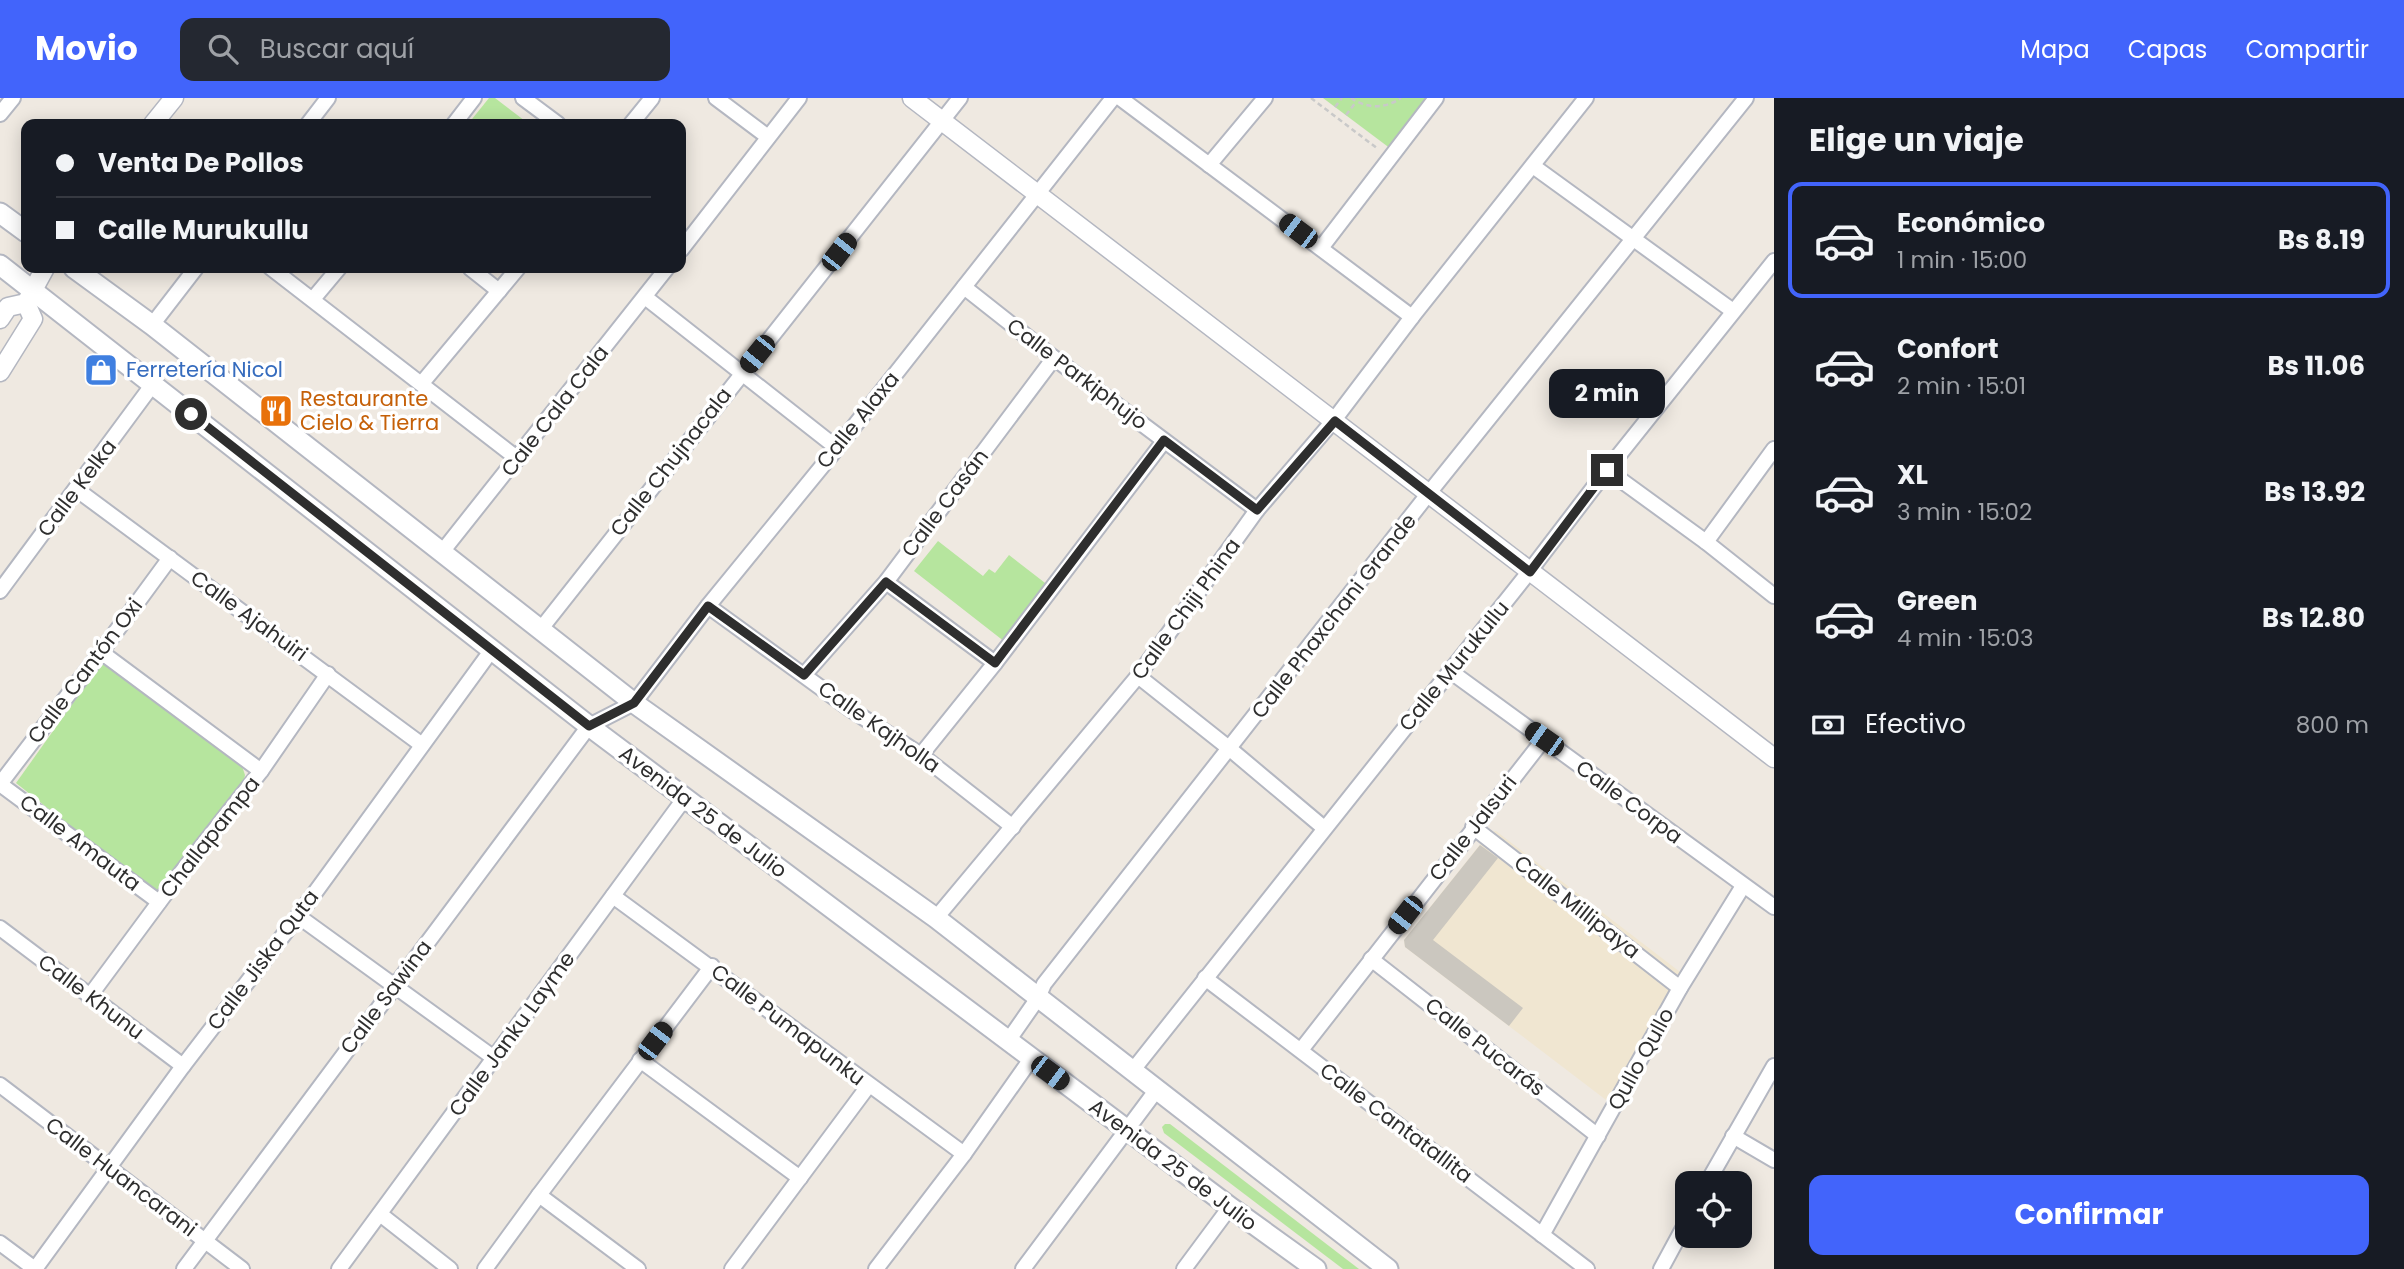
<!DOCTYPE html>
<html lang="es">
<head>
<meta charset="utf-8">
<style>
  :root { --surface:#171b24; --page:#242831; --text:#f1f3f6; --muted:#9ea1a6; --line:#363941; --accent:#4264fb }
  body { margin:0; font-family:Poppins,sans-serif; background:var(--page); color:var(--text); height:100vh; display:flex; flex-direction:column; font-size:26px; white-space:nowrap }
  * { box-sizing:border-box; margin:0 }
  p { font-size:23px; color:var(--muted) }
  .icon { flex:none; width:38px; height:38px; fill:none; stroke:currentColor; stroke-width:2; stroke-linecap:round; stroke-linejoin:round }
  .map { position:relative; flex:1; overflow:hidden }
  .side { display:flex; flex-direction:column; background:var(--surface); width:630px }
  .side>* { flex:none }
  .guide { position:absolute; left:21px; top:21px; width:665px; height:154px; border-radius:14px; box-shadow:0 4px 18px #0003; display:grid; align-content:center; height:154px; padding:0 35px; background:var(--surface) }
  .controls { position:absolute; left:1675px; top:1073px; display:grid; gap:14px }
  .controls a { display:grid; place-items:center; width:77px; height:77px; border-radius:14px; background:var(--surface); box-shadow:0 4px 18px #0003; font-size:35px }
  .end { position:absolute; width:32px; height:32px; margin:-16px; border:9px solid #2e2e2e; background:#fff; box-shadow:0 0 0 4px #fff }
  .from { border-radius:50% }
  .bubble { position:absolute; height:49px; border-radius:14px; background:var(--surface); box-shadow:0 4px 18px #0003; font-size:23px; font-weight:700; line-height:49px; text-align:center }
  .car { position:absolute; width:21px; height:42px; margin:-21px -10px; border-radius:9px; box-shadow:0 0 5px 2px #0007; background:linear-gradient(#222 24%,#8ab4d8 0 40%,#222 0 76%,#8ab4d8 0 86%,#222 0) }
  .guide b { display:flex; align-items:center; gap:24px; height:66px; font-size:26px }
  .guide b+b { border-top:2px solid var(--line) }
  .guide i { width:18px; height:18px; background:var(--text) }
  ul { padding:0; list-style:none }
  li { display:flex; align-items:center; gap:21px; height:116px; margin:0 14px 10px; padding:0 21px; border:4px solid transparent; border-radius:14px }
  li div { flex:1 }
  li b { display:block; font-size:26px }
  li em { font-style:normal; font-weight:700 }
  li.active { border-color:var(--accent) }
  li>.icon { width:63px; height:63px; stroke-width:1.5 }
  h2 { padding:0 35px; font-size:32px; line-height:84px }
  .pay { display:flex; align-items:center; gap:18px; height:77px; padding:0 35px; font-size:26px }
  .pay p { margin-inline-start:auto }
  .action { display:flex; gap:14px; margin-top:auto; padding:14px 35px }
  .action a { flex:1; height:80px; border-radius:14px; background:var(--accent); color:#fff; font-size:28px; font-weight:700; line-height:80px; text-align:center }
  header { display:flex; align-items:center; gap:42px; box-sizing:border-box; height:98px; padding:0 35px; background:var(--accent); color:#fff }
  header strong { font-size:33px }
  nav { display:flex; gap:38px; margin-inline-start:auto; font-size:24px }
  .search { width:490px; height:63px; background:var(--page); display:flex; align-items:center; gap:18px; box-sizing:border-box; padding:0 24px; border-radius:14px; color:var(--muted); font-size:26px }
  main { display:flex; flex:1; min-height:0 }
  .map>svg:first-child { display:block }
  .education { fill:#f0e6d1 }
  .green { fill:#b6e59e }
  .building { fill:#cbc7bf }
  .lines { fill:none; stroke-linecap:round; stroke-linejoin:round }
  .minor-casing { stroke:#b4b7c1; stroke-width:18 }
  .tertiary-casing { stroke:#b4b7c1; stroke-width:21 }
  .secondary-casing { stroke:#b4b7c1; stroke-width:23 }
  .path { stroke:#c9c9c9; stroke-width:2.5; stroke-dasharray:5 3.5; stroke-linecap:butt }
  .minor { stroke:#fff; stroke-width:14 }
  .tertiary { stroke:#fff; stroke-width:18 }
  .secondary { stroke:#fff; stroke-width:19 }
  .route { stroke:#2e2e2e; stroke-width:9 }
  .labels { text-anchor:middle; stroke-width:7; stroke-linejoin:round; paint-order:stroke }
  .shop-label { font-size:21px; fill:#366cbe; stroke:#fff; text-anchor:start }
  .street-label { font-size:21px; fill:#2e2e2e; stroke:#fff }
  .food-label { font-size:21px; fill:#c56008; stroke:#fff; text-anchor:start }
</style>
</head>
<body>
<header>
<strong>Movio</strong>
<div class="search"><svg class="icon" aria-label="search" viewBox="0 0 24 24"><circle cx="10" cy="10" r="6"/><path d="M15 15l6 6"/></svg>Buscar aquí</div>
<nav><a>Mapa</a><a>Capas</a><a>Compartir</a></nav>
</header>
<main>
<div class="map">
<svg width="1774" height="1171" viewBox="0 0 1774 1171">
  <rect width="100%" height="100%" fill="#efe9e1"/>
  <path class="education" d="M1496,733L1688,880L1610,1005L1405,849L1404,842L1490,734Z"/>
  <g class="green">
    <path d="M489,0H495L529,26H468Z"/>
    <path d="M1323,0H1430L1391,51Z"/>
    <path d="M938,443L983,478L989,471L995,475L1009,457L1049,488L1005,544L914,473Z"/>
    <path d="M103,563L242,668L245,677L244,682L165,790L161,793H152L16,685Z"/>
    <path d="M1165,1026H1170L1359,1171H1343L1164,1035L1162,1029Z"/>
  </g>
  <path class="building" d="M1480,747L1498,760L1433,842L1523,910L1509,928L1405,849L1404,842Z"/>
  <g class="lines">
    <defs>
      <g id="minor">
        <path d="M523,0L558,26"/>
        <path d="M716,0L768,39"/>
        <path d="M1120,0L1412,219"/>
        <path d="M0,16L13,0"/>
        <path d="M308,26L328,0"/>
        <path d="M454,26L474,0"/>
        <path d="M631,26L652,0"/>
        <path d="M1209,67L1265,0"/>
        <path d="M1533,68L1733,213"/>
        <path d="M1321,150L1436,0"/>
        <path d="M681,152L799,0"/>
        <path d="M271,170L518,361"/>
        <path d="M470,170L499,193"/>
        <path d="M964,189L1054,260L1257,412"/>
        <path d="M645,199L837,350"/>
        <path d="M313,201L339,170"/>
        <path d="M152,227L196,170"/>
        <path d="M422,285L518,170"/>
        <path d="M1607,372L1706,444L1774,498"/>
        <path d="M76,391L422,647"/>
        <path d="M1706,444L1774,351"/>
        <path d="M442,454L667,170"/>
        <path d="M886,484L995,565"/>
        <path d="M0,493L153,286"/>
        <path d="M708,508L850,611L921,657L1013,729"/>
        <path d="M540,532L960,0"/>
        <path d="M101,554L261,673"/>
        <path d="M1450,573L1774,809"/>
        <path d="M804,577L886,484L1054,260"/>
        <path d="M1138,578L1230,651L1324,730"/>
        <path d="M921,657L995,565L1164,343"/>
        <path d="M0,686L101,554L170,460"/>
        <path d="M0,686L159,804"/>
        <path d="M1473,729L1680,890"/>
        <path d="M613,798L964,1056"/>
        <path d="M298,818L494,960"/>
        <path d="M936,820L1138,578L1257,412L1334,322L1412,219L1586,0"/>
        <path d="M0,830L183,968"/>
        <path d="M1371,861L1598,1038"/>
        <path d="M1205,880L1587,1171"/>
        <path d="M89,899L180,776L261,673L328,576"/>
        <path d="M1008,943L1038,900L1044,886L1429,395L1746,0"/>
        <path d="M1301,952L1544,641"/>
        <path d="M640,962L800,1080"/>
        <path d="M1133,972L1529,474L1607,372L1774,163"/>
        <path d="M0,987L242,1171"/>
        <path d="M1733,1038L1774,1062"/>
        <path d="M1707,1085L1774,968"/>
        <path d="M539,1097L638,1171"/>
        <path d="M380,1116L450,1171"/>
        <path d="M1542,1137L1680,890L1743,788"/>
        <path d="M0,1145L35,1171"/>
        <path d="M35,1171L183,968L298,818L491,553"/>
        <path d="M184,1171L589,628L634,605L708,508L837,350L1113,0"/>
        <path d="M339,1171L684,701"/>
        <path d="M485,1171L539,1097L712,868"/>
        <path d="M732,1171L869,987"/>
        <path d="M876,1171L964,1056L1031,961"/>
        <path d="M1023,1171L1158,990"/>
        <path d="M1184,1171L1230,1109"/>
        <path d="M1661,1171L1687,1123"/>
      </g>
      <g id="tertiary">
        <path d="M912,0L1774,660"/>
        <path d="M153,26L174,0"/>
        <path d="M0,221L8,209L26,205L45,170"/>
        <path d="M0,274L33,221L26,205"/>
      </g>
      <g id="secondary">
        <path d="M0,115L26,134"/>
        <path d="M0,167L589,628L1230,1109L1316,1171"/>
        <path d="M74,170L152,227L634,605L936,820L1388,1171"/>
      </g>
    </defs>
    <use href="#minor" class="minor-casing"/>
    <use href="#tertiary" class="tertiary-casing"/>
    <use href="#secondary" class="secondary-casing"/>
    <g class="path">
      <path d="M1311,0L1378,51"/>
      <path d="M1351,0C1367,11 1385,11 1401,0"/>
      <path d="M1335,9L1342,0"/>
      <path d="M1346,17L1356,4"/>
    </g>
    <use href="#minor" class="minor"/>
    <use href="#tertiary" class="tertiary"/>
    <use href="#secondary" class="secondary"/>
  </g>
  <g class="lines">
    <path class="route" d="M191,316L589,628L634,605L708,508L804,577L886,484L995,565L1164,342L1257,412L1335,323L1530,474L1607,372"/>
  </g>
  <defs>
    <symbol id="shop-square" viewBox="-11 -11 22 22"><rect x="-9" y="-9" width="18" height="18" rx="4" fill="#3f7fe0" stroke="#fff"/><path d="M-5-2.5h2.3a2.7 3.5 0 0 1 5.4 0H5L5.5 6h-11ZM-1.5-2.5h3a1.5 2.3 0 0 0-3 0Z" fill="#fff"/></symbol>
    <symbol id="restaurant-square" viewBox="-11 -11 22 22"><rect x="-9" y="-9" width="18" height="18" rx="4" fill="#e8710a" stroke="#fff"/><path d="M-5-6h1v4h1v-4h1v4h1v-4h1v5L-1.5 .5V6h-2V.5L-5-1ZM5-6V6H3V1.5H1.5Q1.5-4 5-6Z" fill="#fff"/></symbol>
  </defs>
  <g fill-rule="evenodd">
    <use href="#shop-square" x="82" y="253" width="38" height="38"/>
    <use href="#restaurant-square" x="257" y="294" width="38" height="38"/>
  </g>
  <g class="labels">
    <g class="shop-label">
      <text x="126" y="279">Ferretería Nicol</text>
    </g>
    <g class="street-label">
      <text transform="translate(1077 276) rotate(37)" y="7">Calle Parkiphujo</text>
      <text transform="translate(555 313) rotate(-52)" y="7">Cale Cala Cala</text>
      <text transform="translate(858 322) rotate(-51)" y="7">Calle Alaxa</text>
      <text transform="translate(671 364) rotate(-52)" y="7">Calle Chujnacala</text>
      <text transform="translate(77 390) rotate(-53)" y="7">Calle Kelka</text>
      <text transform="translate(945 405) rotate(-53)" y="7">Calle Casán</text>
      <text transform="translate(1186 511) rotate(-54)" y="7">Calle Chiji Phina</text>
      <text transform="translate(249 518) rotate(36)" y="7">Calle Ajahuiri</text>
      <text transform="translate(1334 518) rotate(-52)" y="7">Calle Phaxchani Grande</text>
      <text transform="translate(1454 568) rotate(-51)" y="7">Calle Murukullu</text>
      <text transform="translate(85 573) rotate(-53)" y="7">Calle Cantón Oxi</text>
      <text transform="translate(879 629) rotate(35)" y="7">Calle Kajholla</text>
      <text transform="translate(1629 704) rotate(36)" y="7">Calle Corpa</text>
      <text transform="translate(703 714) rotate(37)" y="7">Avenida 25 de Julio</text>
      <text transform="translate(1473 730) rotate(-52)" y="7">Calle Jalsuri</text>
      <text transform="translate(210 739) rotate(-52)" y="7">Challapampa</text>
      <text transform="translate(80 745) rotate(37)" y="7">Calle Amauta</text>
      <text transform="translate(1577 809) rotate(38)" y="7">Calle Millipaya</text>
      <text transform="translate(263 862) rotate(-53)" y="7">Calle Jiska Quta</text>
      <text transform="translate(91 899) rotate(37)" y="7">Calle Khunu</text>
      <text transform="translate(386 899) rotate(-53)" y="7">Calle Sawina</text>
      <text transform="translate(788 927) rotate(37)" y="7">Calle Pumapunku</text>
      <text transform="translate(512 936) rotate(-54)" y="7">Calle Janku Layme</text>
      <text transform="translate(1485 949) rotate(38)" y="7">Calle Pucarás</text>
      <text transform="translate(1641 961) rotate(-61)" y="7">Qullo Qullo</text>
      <text transform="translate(1396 1025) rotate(37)" y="7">Calle Cantatallita</text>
      <text transform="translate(1173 1067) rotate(37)" y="7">Avenida 25 de Julio</text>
      <text transform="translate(121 1079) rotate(37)" y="7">Calle Huancarani</text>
    </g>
    <g class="food-label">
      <text x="300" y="308">Restaurante<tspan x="300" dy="24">Cielo &amp; Tierra</tspan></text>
    </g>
  </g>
</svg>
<div class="controls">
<a><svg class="icon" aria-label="locate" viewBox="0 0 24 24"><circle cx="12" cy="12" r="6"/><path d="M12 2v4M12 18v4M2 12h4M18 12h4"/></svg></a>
</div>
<i class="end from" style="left:191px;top:316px"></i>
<i class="end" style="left:1607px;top:372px"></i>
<div class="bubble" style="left:1549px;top:271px;width:116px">2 min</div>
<i class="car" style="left:1298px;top:133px;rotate:307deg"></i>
<i class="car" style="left:839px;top:154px;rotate:38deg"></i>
<i class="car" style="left:757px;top:256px;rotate:219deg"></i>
<i class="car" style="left:1544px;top:641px;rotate:305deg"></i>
<i class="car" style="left:1405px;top:817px;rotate:218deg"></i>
<i class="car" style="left:655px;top:943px;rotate:37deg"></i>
<i class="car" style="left:1050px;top:975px;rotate:127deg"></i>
<div class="guide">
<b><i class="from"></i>Venta De Pollos</b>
<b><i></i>Calle Murukullu</b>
</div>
</div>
<section class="side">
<h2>Elige un viaje</h2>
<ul>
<li class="active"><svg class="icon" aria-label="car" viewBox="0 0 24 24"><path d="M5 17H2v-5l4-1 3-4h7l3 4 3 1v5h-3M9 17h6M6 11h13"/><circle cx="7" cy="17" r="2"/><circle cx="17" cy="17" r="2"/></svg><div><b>Económico</b><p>1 min · 15:00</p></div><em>Bs 8.19</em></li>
<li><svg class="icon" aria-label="car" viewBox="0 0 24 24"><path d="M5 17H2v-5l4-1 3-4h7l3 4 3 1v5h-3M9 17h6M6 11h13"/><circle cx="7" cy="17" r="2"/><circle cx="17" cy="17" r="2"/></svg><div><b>Confort</b><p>2 min · 15:01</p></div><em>Bs 11.06</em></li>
<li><svg class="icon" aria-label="car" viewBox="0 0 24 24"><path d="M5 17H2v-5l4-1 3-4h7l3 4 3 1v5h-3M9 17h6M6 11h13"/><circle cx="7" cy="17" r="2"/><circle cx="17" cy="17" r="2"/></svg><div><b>XL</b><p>3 min · 15:02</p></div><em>Bs 13.92</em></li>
<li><svg class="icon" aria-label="car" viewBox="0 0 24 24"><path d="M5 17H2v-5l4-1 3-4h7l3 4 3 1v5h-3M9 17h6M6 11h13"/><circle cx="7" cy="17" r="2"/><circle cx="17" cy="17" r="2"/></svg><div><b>Green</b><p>4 min · 15:03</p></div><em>Bs 12.80</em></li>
</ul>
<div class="pay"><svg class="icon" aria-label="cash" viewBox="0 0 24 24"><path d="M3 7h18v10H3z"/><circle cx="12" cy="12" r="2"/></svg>Efectivo<p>800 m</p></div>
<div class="action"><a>Confirmar</a></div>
</section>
</main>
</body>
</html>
